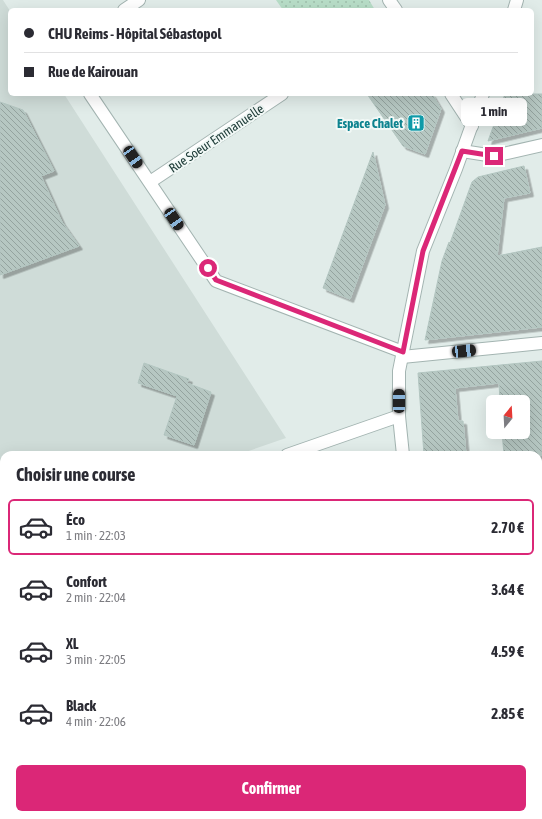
<!DOCTYPE html>
<html lang="fr">
<head>
<meta charset="utf-8">
<style>
  :root { --surface:#fff; --page:#f2f2f3; --text:#2b2b33; --muted:#7c7c81; --line:#e1e1e2; --accent:#db2777 }
  body { margin:0; font-family:"Asap Condensed",sans-serif; background:var(--page); color:var(--text); height:100vh; display:flex; flex-direction:column; font-size:15px; white-space:nowrap }
  * { box-sizing:border-box; margin:0 }
  p { font-size:13px; color:var(--muted) }
  .icon { flex:none; width:22px; height:22px; fill:none; stroke:currentColor; stroke-width:2; stroke-linecap:round; stroke-linejoin:round }
  .map { position:relative; flex:1; overflow:hidden }
  .details { position:absolute; left:0px; top:451px; width:542px; height:368px; display:flex; flex-direction:column; background:var(--surface); border-radius:12px 12px 0 0; box-shadow:0 4px 16px #0002 }
  .details>* { flex:none }
  .hud { position:absolute; left:8px; top:8px; width:526px; height:88px; border-radius:6px; box-shadow:0 4px 16px #0002; display:grid; align-content:center; height:88px; padding:0 16px; background:var(--surface) }
  .needle { width:26px; rotate:18deg }
  .fabs { position:absolute; left:486px; top:395px; display:grid; gap:8px }
  .fabs a { display:grid; place-items:center; width:44px; height:44px; border-radius:6px; background:var(--surface); box-shadow:0 4px 16px #0002; font-size:20px }
  .end { position:absolute; width:18px; height:18px; margin:-9px; border:5px solid #db2777; background:#fff; box-shadow:0 0 0 2px #fff }
  .from { border-radius:50% }
  .bubble { position:absolute; height:28px; border-radius:6px; background:var(--surface); box-shadow:0 4px 16px #0002; font-size:13px; font-weight:700; line-height:28px; text-align:center }
  .car { position:absolute; width:12px; height:24px; margin:-12px -6px; border-radius:5px; box-shadow:0 0 3px 1px #0007; background:linear-gradient(#222 24%,#8ab4d8 0 40%,#222 0 76%,#8ab4d8 0 86%,#222 0) }
  .hud b { display:flex; align-items:center; gap:14px; height:38px; font-size:15px }
  .hud b+b { border-top:1px solid var(--line) }
  .hud i { width:10px; height:10px; background:var(--text) }
  ul { padding:0; list-style:none }
  li { display:flex; align-items:center; gap:12px; height:56px; margin:0 8px 6px; padding:0 8px; border:2px solid transparent; border-radius:6px }
  li div { flex:1 }
  li b { display:block; font-size:15px }
  li em { font-style:normal; font-weight:700 }
  li.on { border-color:var(--accent) }
  li>.icon { width:36px; height:36px; stroke-width:1.5 }
  h2 { padding:0 16px; font-size:18px; line-height:48px }
  .primary-button { display:flex; gap:8px; margin-top:auto; padding:8px 16px }
  .primary-button a { flex:1; height:46px; border-radius:6px; background:var(--accent); color:#fff; font-size:16px; font-weight:700; line-height:46px; text-align:center }
  .map>svg:first-child { display:block }
  .built { fill:#cfdcd8 }
  .park { fill:url(#park-dots) }
  .building { fill:url(#building-back-hatch); stroke:#b3c6c1; filter:url(#shadow) }
  .lines { fill:none; stroke-linecap:round; stroke-linejoin:round }
  .minor-casing { stroke:#a3b4b1; stroke-width:14 }
  .minor { stroke:#fff; stroke-width:12 }
  .route { stroke:#db2777; stroke-width:5 }
  .labels { text-anchor:middle; stroke-width:4; stroke-linejoin:round; paint-order:stroke }
  .culture-label { font-size:13px; font-weight:bold; fill:#0d838f; stroke:#f1f8f6; text-anchor:end }
  .street-label { font-size:13px; fill:#203e3a; stroke:#f1f8f6 }
</style>
</head>
<body>
<div class="map">
<svg width="542" height="819" viewBox="0 0 542 819">
  <defs>
    <pattern id="park-dots" width="8" height="8" patternUnits="userSpaceOnUse"><rect width="8" height="8" fill="#b8dec8"/><path d="M2 2h.1M6 6h.1" fill="none" stroke="#9ec0ad" stroke-width="1.8" stroke-linecap="round"/></pattern>
    <pattern id="building-back-hatch" width="6" height="6" patternUnits="userSpaceOnUse"><rect width="6" height="6" fill="#b6c7c2"/><path d="M-1 5l2 2M0 0l6 6M5-1l2 2" fill="none" stroke="#94a39f"/></pattern>
    <filter id="shadow"><feDropShadow dx="3.5" dy="3.5" stdDeviation="0" flood-color="#0004"/></filter>
  </defs>
  <rect width="100%" height="100%" fill="#e1ece9"/>
  <g class="built">
    <path d="M0,0H3L10,11V94H64L286,438L237,455H4V538L0,539Z"/>
    <path d="M0,716L4,727V815H34L35,819H0Z"/>
  </g>
  <path class="park" d="M276,0H369L375,10H283Z"/>
  <g class="building">
    <path d="M367,94H432L441,109L425,154L403,146Z"/>
    <path d="M505,94H542V128L488,141Z"/>
    <path d="M0,102L23,110L54,171L41,176L62,222L79,246L0,275Z"/>
    <path d="M373,152L385,205L350,299L323,288Z"/>
    <path d="M524,166L530,193L504,198L497,256L542,247V327L425,340L442,261L449,242L450,243L472,182L478,177Z"/>
    <path d="M542,361V455H504L502,432H523V402H500L499,383L455,388L458,421H463L466,455H424L418,373Z"/>
    <path d="M144,363L189,379L187,383L211,392L194,445L164,435L177,396L138,383Z"/>
  </g>
  <g class="lines">
    <defs>
      <g id="minor">
        <path d="M389,0L396,10"/>
        <path d="M124,10L139,0"/>
        <path d="M514,10L517,0"/>
        <path d="M90,94L216,281L403,352"/>
        <path d="M451,94L472,126"/>
        <path d="M462,151L494,156L542,145"/>
        <path d="M150,182L282,94"/>
        <path d="M402,357L542,343"/>
        <path d="M287,455L399,416"/>
        <path d="M403,455L399,416V371L423,251L456,169L483,94"/>
        <path d="M0,556L4,555"/>
        <path d="M538,680H542"/>
        <path d="M333,815L334,819"/>
        <path d="M439,815L440,819"/>
        <path d="M243,819L254,815"/>
      </g>
    </defs>
    <use href="#minor" class="minor-casing"/>
    <use href="#minor" class="minor"/>
  </g>
  <g class="lines">
    <path class="route" d="M208,268L216,280L403,352L423,251L462,151L494,156"/>
  </g>
  <defs>
    <symbol id="building-square" viewBox="-11 -11 22 22"><rect x="-9" y="-9" width="18" height="18" rx="4" fill="#0f9aa8" stroke="#f1f8f6"/><path d="M-4-6H4V6H1V3H-1V6H-4ZM-2.5-4.3h1.7v1.8h-1.7ZM.8-4.3h1.7v1.8H.8ZM-2.5-1h1.7V.8h-1.7ZM.8-1h1.7V.8H.8Z" fill="#fff"/></symbol>
  </defs>
  <g fill-rule="evenodd">
    <use href="#building-square" x="406" y="113" width="20" height="20"/>
  </g>
  <g class="labels">
    <g class="culture-label">
      <text x="403" y="128">Espace Chalet</text>
    </g>
    <g class="street-label">
      <text transform="translate(216 138) rotate(-34)" y="5">Rue Soeur Emmanuelle</text>
    </g>
  </g>
</svg>
<div class="fabs">
<a><svg class="needle" viewBox="-14 -14 28 28"><path d="M0-13l5 13h-10z" fill="#e53935"/><path d="M0 13l5-13h-10z" fill="#7c7c81"/></svg></a>
</div>
<i class="end from" style="left:208px;top:268px"></i>
<i class="end" style="left:494px;top:156px"></i>
<div class="bubble" style="left:461px;top:98px;width:66px">1 min</div>
<i class="car" style="left:133px;top:157px;rotate:146deg"></i>
<i class="car" style="left:174px;top:219px;rotate:146deg"></i>
<i class="car" style="left:464px;top:351px;rotate:84deg"></i>
<i class="car" style="left:399px;top:401px;rotate:0deg"></i>
<div class="hud">
<b><i class="from"></i>CHU Reims - Hôpital Sébastopol</b>
<b><i></i>Rue de Kairouan</b>
</div>
<section class="details">
<h2>Choisir une course</h2>
<ul>
<li class="on"><svg class="icon" aria-label="car" viewBox="0 0 24 24"><path d="M5 17H2v-5l4-1 3-4h7l3 4 3 1v5h-3M9 17h6M6 11h13"/><circle cx="7" cy="17" r="2"/><circle cx="17" cy="17" r="2"/></svg><div><b>Éco</b><p>1 min · 22:03</p></div><em>2.70 €</em></li>
<li><svg class="icon" aria-label="car" viewBox="0 0 24 24"><path d="M5 17H2v-5l4-1 3-4h7l3 4 3 1v5h-3M9 17h6M6 11h13"/><circle cx="7" cy="17" r="2"/><circle cx="17" cy="17" r="2"/></svg><div><b>Confort</b><p>2 min · 22:04</p></div><em>3.64 €</em></li>
<li><svg class="icon" aria-label="car" viewBox="0 0 24 24"><path d="M5 17H2v-5l4-1 3-4h7l3 4 3 1v5h-3M9 17h6M6 11h13"/><circle cx="7" cy="17" r="2"/><circle cx="17" cy="17" r="2"/></svg><div><b>XL</b><p>3 min · 22:05</p></div><em>4.59 €</em></li>
<li><svg class="icon" aria-label="car" viewBox="0 0 24 24"><path d="M5 17H2v-5l4-1 3-4h7l3 4 3 1v5h-3M9 17h6M6 11h13"/><circle cx="7" cy="17" r="2"/><circle cx="17" cy="17" r="2"/></svg><div><b>Black</b><p>4 min · 22:06</p></div><em>2.85 €</em></li>
</ul>
<div class="primary-button"><a>Confirmer</a></div>
</section>
</div>
</body>
</html>
